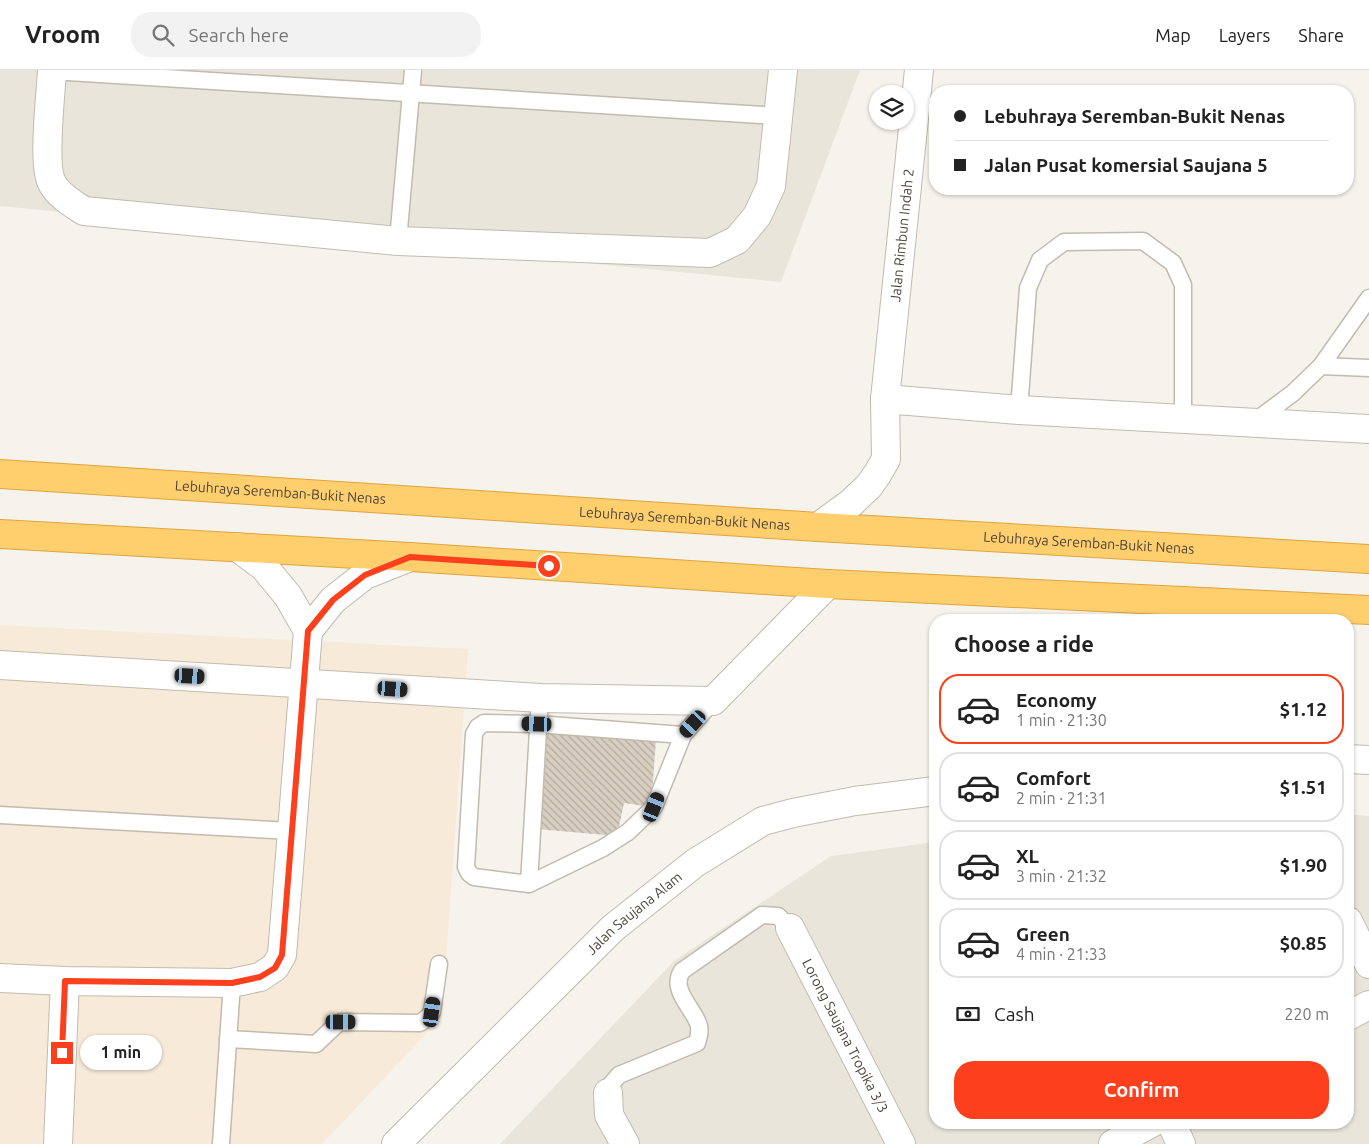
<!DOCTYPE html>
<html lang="en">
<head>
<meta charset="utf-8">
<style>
  :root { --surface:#fff; --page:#f2f2f2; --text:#222; --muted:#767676; --line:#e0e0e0; --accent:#fc3f1d }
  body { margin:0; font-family:Ubuntu,sans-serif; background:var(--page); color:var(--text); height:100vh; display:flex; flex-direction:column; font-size:19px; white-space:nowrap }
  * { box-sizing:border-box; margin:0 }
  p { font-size:16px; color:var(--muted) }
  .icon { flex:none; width:28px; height:28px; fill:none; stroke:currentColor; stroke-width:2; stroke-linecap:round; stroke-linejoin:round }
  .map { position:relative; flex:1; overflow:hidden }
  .drawer { position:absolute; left:929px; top:544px; width:425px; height:515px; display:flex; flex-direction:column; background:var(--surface); border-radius:20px; box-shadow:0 1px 4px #0004 }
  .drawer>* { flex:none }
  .hud { position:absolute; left:929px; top:15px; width:425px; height:110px; border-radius:20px; box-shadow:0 1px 4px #0004; display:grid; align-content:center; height:110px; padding:0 25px; background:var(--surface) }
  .controls { position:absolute; left:869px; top:15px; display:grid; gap:10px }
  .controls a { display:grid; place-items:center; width:45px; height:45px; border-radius:50%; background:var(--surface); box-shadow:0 1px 4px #0004; font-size:25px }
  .end { position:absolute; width:22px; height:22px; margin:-11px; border:6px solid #fc3f1d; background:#fff; box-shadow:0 0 0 2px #fff }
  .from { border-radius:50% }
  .bubble { position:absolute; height:35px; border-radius:18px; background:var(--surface); box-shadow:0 1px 4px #0004; font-size:16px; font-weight:600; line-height:35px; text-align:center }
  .car { position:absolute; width:15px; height:30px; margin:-15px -8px; border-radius:6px; box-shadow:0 0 4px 1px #0007; background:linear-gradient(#222 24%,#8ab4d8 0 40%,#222 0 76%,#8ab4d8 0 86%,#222 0) }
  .hud b { display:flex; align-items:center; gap:18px; height:48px; font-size:19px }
  .hud b+b { border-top:1px solid var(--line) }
  .hud i { width:12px; height:12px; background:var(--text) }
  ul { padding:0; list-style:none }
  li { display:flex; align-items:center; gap:15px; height:70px; margin:0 10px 8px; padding:0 15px; border:2px solid var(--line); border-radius:20px }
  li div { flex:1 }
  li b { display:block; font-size:19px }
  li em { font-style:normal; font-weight:600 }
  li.selected { border-color:var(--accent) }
  li>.icon { width:45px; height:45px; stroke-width:1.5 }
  h2 { padding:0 25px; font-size:22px; line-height:60px }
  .pay { display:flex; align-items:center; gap:12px; height:55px; padding:0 25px; font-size:19px }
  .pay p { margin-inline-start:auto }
  .action { display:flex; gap:10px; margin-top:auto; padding:10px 25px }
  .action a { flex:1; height:58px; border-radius:20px; background:var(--accent); color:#fff; font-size:20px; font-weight:600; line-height:58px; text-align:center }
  header { display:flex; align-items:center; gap:30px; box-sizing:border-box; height:70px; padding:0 25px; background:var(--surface); border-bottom:1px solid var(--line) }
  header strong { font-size:24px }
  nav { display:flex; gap:28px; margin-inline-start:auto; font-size:18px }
  .search { width:350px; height:45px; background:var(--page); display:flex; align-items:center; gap:12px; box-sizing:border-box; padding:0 18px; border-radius:20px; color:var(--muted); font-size:19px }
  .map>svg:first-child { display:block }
  .residential { fill:#eae5da }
  .commercial { fill:#f7ead8 }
  .building { fill:url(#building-back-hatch) }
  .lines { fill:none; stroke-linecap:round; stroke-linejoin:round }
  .lane-casing { stroke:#c2bbae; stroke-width:19 }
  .street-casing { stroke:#c2bbae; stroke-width:30 }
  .highway-casing { stroke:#e0a43c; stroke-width:30 }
  .lane { stroke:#fff; stroke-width:16 }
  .street { stroke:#fff; stroke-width:28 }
  .highway { stroke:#ffcf6e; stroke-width:28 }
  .route { stroke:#fc3f1d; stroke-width:6 }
  .labels { text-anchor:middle; stroke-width:4; stroke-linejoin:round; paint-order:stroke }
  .street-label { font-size:14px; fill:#4b4439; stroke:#fff }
</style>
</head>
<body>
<header>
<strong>Vroom</strong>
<div class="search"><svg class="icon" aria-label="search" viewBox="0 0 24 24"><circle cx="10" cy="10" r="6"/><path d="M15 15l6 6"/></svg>Search here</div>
<nav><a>Map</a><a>Layers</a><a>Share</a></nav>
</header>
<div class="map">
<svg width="1369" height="1074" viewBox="0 0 1369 1074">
  <defs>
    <pattern id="building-back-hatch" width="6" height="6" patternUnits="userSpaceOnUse" patternTransform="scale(1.25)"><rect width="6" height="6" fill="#d8cfc1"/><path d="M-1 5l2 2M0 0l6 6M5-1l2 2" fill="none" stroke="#b1aa9e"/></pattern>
  </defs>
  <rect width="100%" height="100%" fill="#f6f3ec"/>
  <g class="residential">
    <path d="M0,0H860L781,212L0,136Z"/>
    <path d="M1348,744L1369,746V1074H500L674,891L831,786L935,772V1052H1348Z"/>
  </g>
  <path class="commercial" d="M0,555L468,579L442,947L322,1074H0Z"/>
  <path class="building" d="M544,658L656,670L651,737L624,733L617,766L537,759Z"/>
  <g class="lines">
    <defs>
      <g id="lane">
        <path d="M52,1L778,46"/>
        <path d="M398,171L413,0"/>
        <path d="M1321,296L1369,298"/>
        <path d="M1019,340L1028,218L1040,190L1064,172L1143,171L1173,193L1183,215V350"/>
        <path d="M1254,352L1293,323L1321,296L1369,228"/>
        <path d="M683,665L537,654L484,653L478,657L474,664L466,797L469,803L474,807L529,814L603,778L628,762L654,737L683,665L713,631"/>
        <path d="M0,745L292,761"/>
        <path d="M529,814L539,643"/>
        <path d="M228,969L316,974L336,955L341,952L420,953L427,948L432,942L439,894"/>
        <path d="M608,1023L612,1013L619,1005L697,973C699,966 701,960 698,953C692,937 670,919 682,901L762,845L778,846L790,858"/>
        <path d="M221,1074L232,913"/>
      </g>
      <g id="street">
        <path d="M52,0C51,24 42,94 52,113C58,125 73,134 84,141L398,171L710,183L737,170L757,146L771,116L783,0"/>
        <path d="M885,329L1019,340L1369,359"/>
        <path id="s1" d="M818,457L851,433L869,416L878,403L886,389L885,329L919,0"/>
        <path d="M308,561L333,530L365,505L410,487"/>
        <path d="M0,595L541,628L713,631L828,514"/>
        <path d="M1348,689L1369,690"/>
        <path d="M1348,851L1369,894"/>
        <path id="s2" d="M790,858L901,1074"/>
        <path d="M0,908L65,911L232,913L260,907L275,897L282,885L308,561L288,526L264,497L237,477"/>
        <path d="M1348,946L1369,935"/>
        <path d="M608,1023L609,1045L625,1074"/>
        <path d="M1171,1052L1181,1074"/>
        <path d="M58,1074L65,911"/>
        <path id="s3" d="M396,1074L613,858L695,793L763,751L793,743L855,731L935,721"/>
        <path d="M1113,1074L1153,1052"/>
      </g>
      <g id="highway">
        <path id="s4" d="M0,404L818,457L1369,489"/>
        <path d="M0,464L410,487L828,514L1369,540"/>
      </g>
    </defs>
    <use href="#lane" class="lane-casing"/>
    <use href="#street" class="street-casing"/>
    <use href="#highway" class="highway-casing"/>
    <use href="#lane" class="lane"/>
    <use href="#street" class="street"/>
    <use href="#highway" class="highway"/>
  </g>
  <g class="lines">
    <path class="route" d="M62,983L65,911L232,913L260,907L275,898L282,885L308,561L333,530L365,505L410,487L549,496"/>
  </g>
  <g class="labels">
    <g class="street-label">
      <text dy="5" stroke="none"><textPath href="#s1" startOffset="322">Jalan Rimbun Indah 2</textPath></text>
      <text dy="5" stroke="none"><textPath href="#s4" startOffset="281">Lebuhraya Seremban-Bukit Nenas</textPath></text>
      <text dy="5" stroke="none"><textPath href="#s4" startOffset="686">Lebuhraya Seremban-Bukit Nenas</textPath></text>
      <text dy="5" stroke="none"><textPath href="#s4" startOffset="1091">Lebuhraya Seremban-Bukit Nenas</textPath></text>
      <text dy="5" stroke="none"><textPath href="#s3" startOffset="332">Jalan Saujana Alam</textPath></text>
      <text dy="5" stroke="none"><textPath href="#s2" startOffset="121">Lorong Saujana Tropika 3/3</textPath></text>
    </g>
  </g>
</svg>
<div class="controls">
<a><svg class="icon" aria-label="layers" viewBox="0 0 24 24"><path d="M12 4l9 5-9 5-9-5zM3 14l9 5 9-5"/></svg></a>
</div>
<i class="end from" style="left:549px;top:496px"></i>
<i class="end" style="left:62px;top:983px"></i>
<div class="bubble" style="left:80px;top:965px;width:82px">1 min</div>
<i class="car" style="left:190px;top:606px;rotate:93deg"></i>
<i class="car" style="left:393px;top:619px;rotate:94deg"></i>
<i class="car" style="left:537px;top:654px;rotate:272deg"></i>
<i class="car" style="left:693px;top:654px;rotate:222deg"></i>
<i class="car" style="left:654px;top:737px;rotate:22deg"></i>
<i class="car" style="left:432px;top:942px;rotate:8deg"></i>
<i class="car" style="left:341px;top:952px;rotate:90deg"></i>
<div class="hud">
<b><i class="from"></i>Lebuhraya Seremban-Bukit Nenas</b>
<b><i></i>Jalan Pusat komersial Saujana 5</b>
</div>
<section class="drawer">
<h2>Choose a ride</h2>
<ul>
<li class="selected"><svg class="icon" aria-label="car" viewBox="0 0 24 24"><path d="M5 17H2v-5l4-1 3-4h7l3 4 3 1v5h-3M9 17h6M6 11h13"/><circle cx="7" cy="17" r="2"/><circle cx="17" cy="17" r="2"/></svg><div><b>Economy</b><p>1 min · 21:30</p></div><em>$1.12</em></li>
<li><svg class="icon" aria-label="car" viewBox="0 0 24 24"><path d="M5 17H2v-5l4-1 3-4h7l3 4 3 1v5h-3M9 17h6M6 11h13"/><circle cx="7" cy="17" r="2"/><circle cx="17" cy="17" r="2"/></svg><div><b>Comfort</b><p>2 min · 21:31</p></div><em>$1.51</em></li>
<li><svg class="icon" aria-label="car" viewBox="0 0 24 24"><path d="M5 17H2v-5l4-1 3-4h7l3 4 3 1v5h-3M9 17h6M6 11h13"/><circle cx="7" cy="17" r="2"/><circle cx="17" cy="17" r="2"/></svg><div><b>XL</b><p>3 min · 21:32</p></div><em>$1.90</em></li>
<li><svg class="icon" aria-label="car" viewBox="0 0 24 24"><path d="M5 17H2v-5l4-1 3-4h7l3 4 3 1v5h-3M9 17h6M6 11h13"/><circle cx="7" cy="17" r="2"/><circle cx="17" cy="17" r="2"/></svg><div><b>Green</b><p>4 min · 21:33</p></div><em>$0.85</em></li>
</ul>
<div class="pay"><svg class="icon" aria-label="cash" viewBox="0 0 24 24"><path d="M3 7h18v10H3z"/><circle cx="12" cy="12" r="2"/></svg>Cash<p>220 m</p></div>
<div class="action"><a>Confirm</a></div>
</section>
</div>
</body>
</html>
